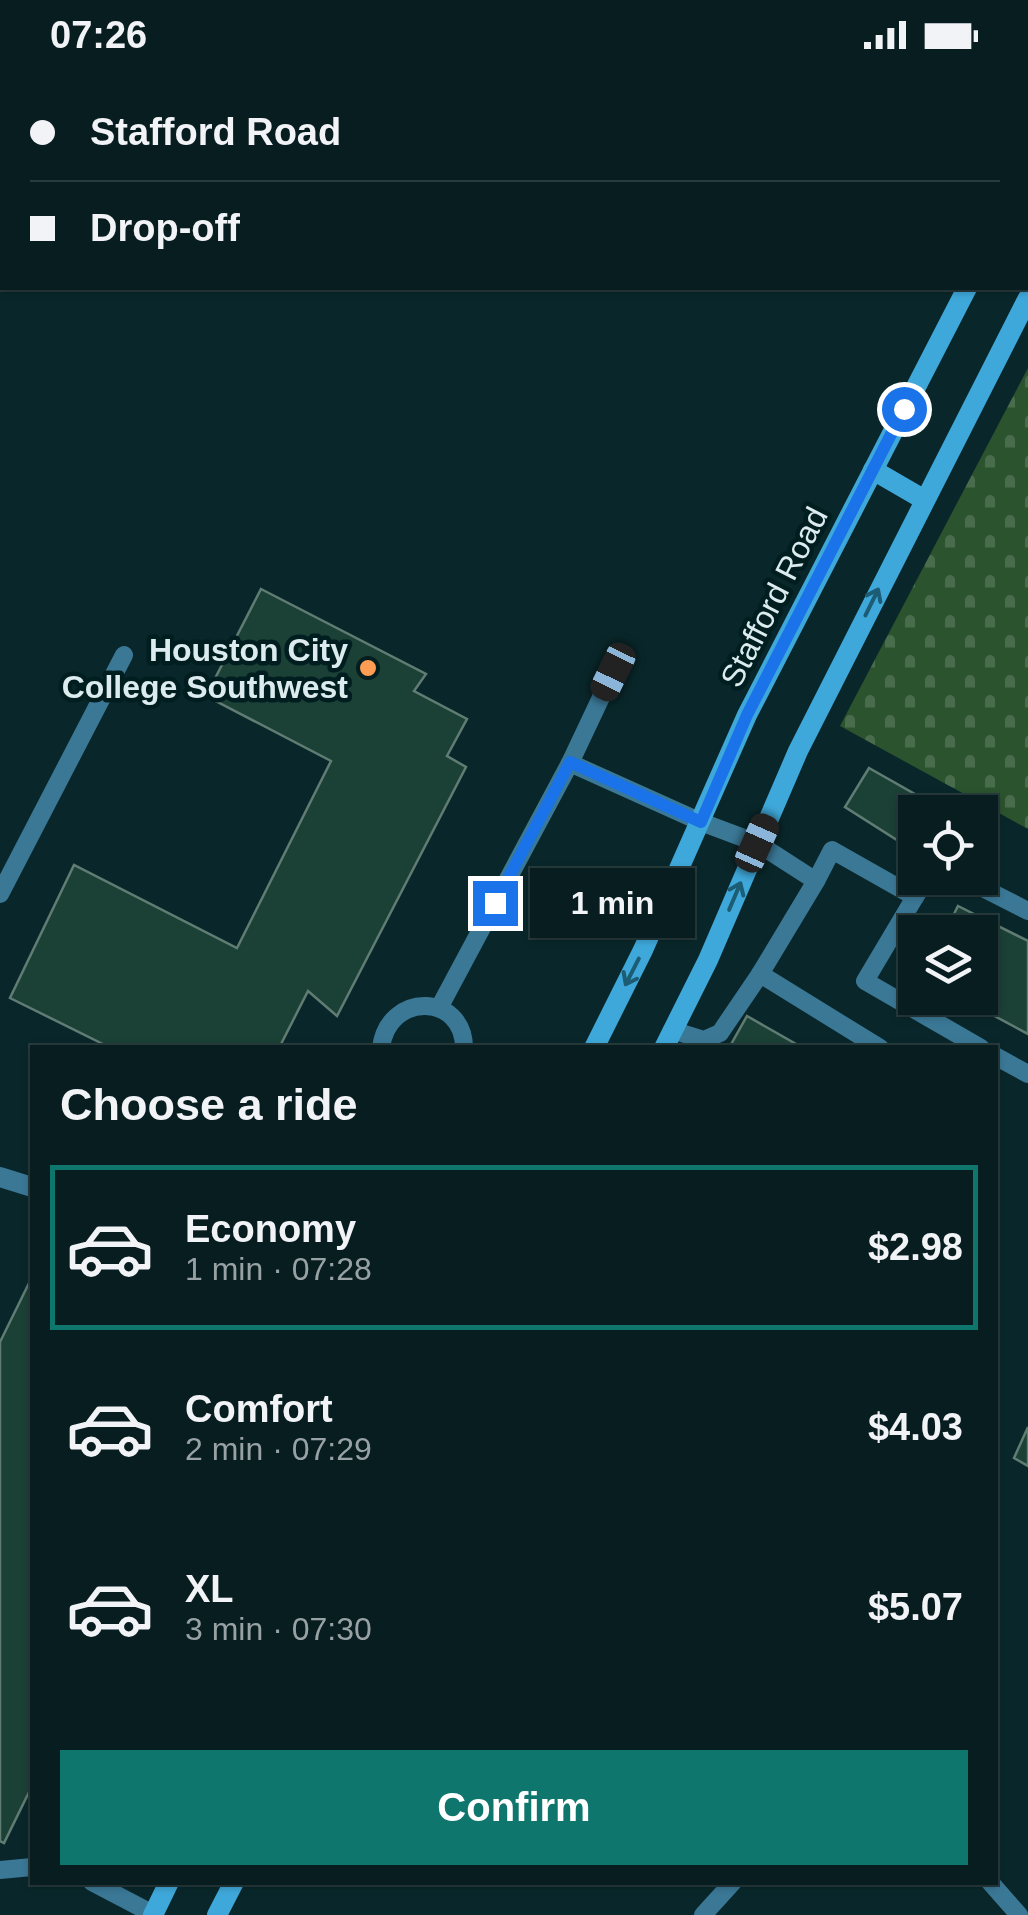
<!DOCTYPE html>
<html lang="en">
<head>
<meta charset="utf-8">
<style>
  :root { --surface:#071d20; --page:#102629; --text:#f1f3f6; --muted:#98a2a5; --line:#283b3e; --accent:#0f766e }
  body { margin:0; font-family:Arial,sans-serif; background:var(--page); color:var(--text); height:100vh; display:flex; flex-direction:column; font-size:38px; white-space:nowrap }
  * { box-sizing:border-box; margin:0 }
  p { font-size:32px; color:var(--muted) }
  .icon { flex:none; width:55px; height:55px; fill:none; stroke:currentColor; stroke-width:2; stroke-linecap:round; stroke-linejoin:round }
  .map { position:relative; flex:1; overflow:hidden }
  .side { position:absolute; left:30px; top:975px; width:968px; height:840px; display:flex; flex-direction:column; background:var(--surface); border-radius:0px; box-shadow:0 2px 8px #0004,0 0 0 2px var(--line) }
  .side>* { flex:none }
  .top-card { position:absolute; left:0px; top:0px; width:1030px; height:220px; box-shadow:0 2px 8px #0004,0 0 0 2px var(--line); display:grid; align-content:center; height:220px; padding:0 30px; background:var(--surface) }
  .controls { position:absolute; left:898px; top:725px; display:grid; gap:20px }
  .controls a { display:grid; place-items:center; width:100px; height:100px; border-radius:0px; background:var(--surface); box-shadow:0 2px 8px #0004,0 0 0 2px var(--line); font-size:50px }
  .end { position:absolute; width:45px; height:45px; margin:-22px; border:12px solid #1a73e8; background:#fff; box-shadow:0 0 0 5px #fff }
  .from { border-radius:50% }
  .bubble { position:absolute; height:70px; border-radius:0px; background:var(--surface); box-shadow:0 2px 8px #0004,0 0 0 2px var(--line); font-size:32px; font-weight:800; line-height:70px; text-align:center }
  .car { position:absolute; width:30px; height:60px; margin:-30px -15px; border-radius:12px; box-shadow:0 0 8px 2px #0007; background:linear-gradient(#222 24%,#8ab4d8 0 40%,#222 0 76%,#8ab4d8 0 86%,#222 0) }
  .top-card b { display:flex; align-items:center; gap:35px; height:95px; font-size:38px }
  .top-card b+b { border-top:2px solid var(--line) }
  .top-card i { width:25px; height:25px; background:var(--text) }
  ul { padding:0; list-style:none }
  li { display:flex; align-items:center; gap:30px; height:165px; margin:0 20px 15px; padding:0 10px; border:5px solid transparent; border-radius:0px }
  li div { flex:1 }
  li b { display:block; font-size:38px }
  li em { font-style:normal; font-weight:800 }
  li.selected { border-color:var(--accent) }
  li>.icon { width:90px; height:90px; stroke-width:1.5 }
  h2 { padding:0 30px; font-size:45px; line-height:120px }
  .cta { display:flex; gap:20px; margin-top:auto; padding:20px 30px }
  .cta a { flex:1; height:115px; border-radius:0px; background:var(--accent); color:#fff; font-size:40px; font-weight:800; line-height:115px; text-align:center }
  .status { display:flex; justify-content:space-between; align-items:center; height:70px; padding:0 50px; background:var(--surface); direction:ltr }
  .status svg { height:28px; fill:currentColor }
  .map>svg:first-child { display:block }
  .cemetery { fill:url(#cemetery-stones) }
  .building { fill:#1b4036; stroke:#607c73; stroke-width:2.5 }
  .lines { fill:none; stroke-linecap:round; stroke-linejoin:round }
  .lane { stroke:#3b7896; stroke-width:18 }
  .street { stroke:#3b7896; stroke-width:20 }
  .secondary { stroke:#3fa8da; stroke-width:20 }
  .oneway { stroke:#1c5c74 }
  .route { stroke:#1a73e8; stroke-width:12 }
  .poi-dot { fill:#fc9d53; stroke:#001e20; stroke-width:4 }
  .labels { text-anchor:middle; stroke-width:9; stroke-linejoin:round; paint-order:stroke }
  .street-label { font-size:32px; fill:#dcecee; stroke:#001e20 }
  .poi-label { font-size:32px; font-weight:bold; fill:#dcecee; stroke:#001e20; text-anchor:end }
</style>
</head>
<body>
<div class="status"><b>07:26</b><svg viewBox="0 0 49 12"><path d="M0 12V9h3v3zM5 12V6h3v6zM10 12V3h3v9zM15 12V0h3v12zM26 1h20v11H26zM47 4h2v5h-2z"/></svg></div>
<div class="map">
<svg width="1028" height="1845" viewBox="0 0 1028 1845">
  <defs>
    <pattern id="cemetery-stones" width="16" height="16" patternUnits="userSpaceOnUse" patternTransform="scale(2.5)"><rect width="16" height="16" fill="#2b532d"/><path d="M2 7V4a2 2 0 0 1 4 0v3zM10 15v-3a2 2 0 0 1 4 0v3z" fill="#496c4c"/></pattern>
  </defs>
  <rect width="100%" height="100%" fill="#09272a"/>
  <path class="cemetery" d="M1028,298V759L840,656Z"/>
  <g class="building">
    <path d="M261,519L426,604L414,621L467,649L447,686L466,697L337,946L308,921L279,978H111L10,928L74,795L237,878L331,691L206,626Z"/>
    <path d="M869,698L927,731L897,770L845,737Z"/>
    <path d="M958,836L1028,871V964L961,928H980V862H945Z"/>
    <path d="M747,946L803,978H729Z"/>
    <path d="M32,1207V1716L4,1773L0,1771V1272Z"/>
    <path d="M1028,1357V1396L1014,1388Z"/>
  </g>
  <g class="lines">
    <g class="lane">
      <path d="M570,693L701,752L757,773L816,811L832,780L915,827L927,808"/>
      <path d="M963,808L1028,841"/>
      <path d="M816,811L760,904L880,978"/>
      <path d="M0,824L124,585"/>
      <path d="M915,827L865,911L981,978"/>
      <path d="M439,938L570,693L613,602"/>
      <path d="M672,960L704,970L720,963L760,904"/>
      <path d="M381,978C388,921 464,923 464,978"/>
      <path d="M995,986L1028,1004"/>
      <path d="M0,1800L32,1797"/>
      <path d="M92,1812L153,1844"/>
      <path d="M990,1812L1019,1845"/>
      <path d="M703,1845L733,1812"/>
    </g>
    <path class="street" d="M0,1107L32,1117"/>
    <g class="secondary">
      <path d="M1028,99V98"/>
      <path d="M873,400L923,429"/>
      <path d="M594,978L643,880L747,645L967,218"/>
      <path d="M664,978L708,890L798,681L1028,228"/>
      <path d="M153,1845L169,1812"/>
      <path d="M217,1845L234,1812"/>
    </g>
  </g>
  <defs><path id="oneway-shaft" d="M-6 0H5M1.5-3L5.5 0L1.5 3" fill="none" stroke-width="1.6" stroke-linecap="round" stroke-linejoin="round" transform="scale(2.5)"/></defs>
  <g class="oneway">
    <use href="#oneway-shaft" transform="translate(872 532) rotate(-64)"/>
    <use href="#oneway-shaft" transform="translate(735 826) rotate(-67)"/>
    <use href="#oneway-shaft" transform="translate(632 902) rotate(117)"/>
  </g>
  <g class="lines">
    <path class="route" d="M495,833L570,692L701,752L747,645L904,339"/>
  </g>
  <circle class="poi-dot" cx="368" cy="598" r="10"/>
  <g class="labels">
    <g class="street-label">
      <text transform="translate(774 527) rotate(-63)" y="11">Stafford Road</text>
    </g>
    <g class="poi-label">
      <text x="348" y="591">Houston City<tspan x="348" dy="37">College Southwest</tspan></text>
    </g>
  </g>
</svg>
<div class="controls">
<a><svg class="icon" aria-label="locate" viewBox="0 0 24 24"><circle cx="12" cy="12" r="6"/><path d="M12 2v4M12 18v4M2 12h4M18 12h4"/></svg></a>
<a><svg class="icon" aria-label="layers" viewBox="0 0 24 24"><path d="M12 4l9 5-9 5-9-5zM3 14l9 5 9-5"/></svg></a>
</div>
<i class="end from" style="left:904px;top:339px"></i>
<i class="end" style="left:495px;top:833px"></i>
<div class="bubble" style="left:530px;top:798px;width:165px">1 min</div>
<i class="car" style="left:613px;top:602px;rotate:206deg"></i>
<i class="car" style="left:757px;top:773px;rotate:24deg"></i>
<div class="top-card">
<b><i class="from"></i>Stafford Road</b>
<b><i></i>Drop-off</b>
</div>
<section class="side">
<h2>Choose a ride</h2>
<ul>
<li class="selected"><svg class="icon" aria-label="car" viewBox="0 0 24 24"><path d="M5 17H2v-5l4-1 3-4h7l3 4 3 1v5h-3M9 17h6M6 11h13"/><circle cx="7" cy="17" r="2"/><circle cx="17" cy="17" r="2"/></svg><div><b>Economy</b><p>1 min · 07:28</p></div><em>$2.98</em></li>
<li><svg class="icon" aria-label="car" viewBox="0 0 24 24"><path d="M5 17H2v-5l4-1 3-4h7l3 4 3 1v5h-3M9 17h6M6 11h13"/><circle cx="7" cy="17" r="2"/><circle cx="17" cy="17" r="2"/></svg><div><b>Comfort</b><p>2 min · 07:29</p></div><em>$4.03</em></li>
<li><svg class="icon" aria-label="car" viewBox="0 0 24 24"><path d="M5 17H2v-5l4-1 3-4h7l3 4 3 1v5h-3M9 17h6M6 11h13"/><circle cx="7" cy="17" r="2"/><circle cx="17" cy="17" r="2"/></svg><div><b>XL</b><p>3 min · 07:30</p></div><em>$5.07</em></li>
</ul>
<div class="cta"><a>Confirm</a></div>
</section>
</div>
</body>
</html>
